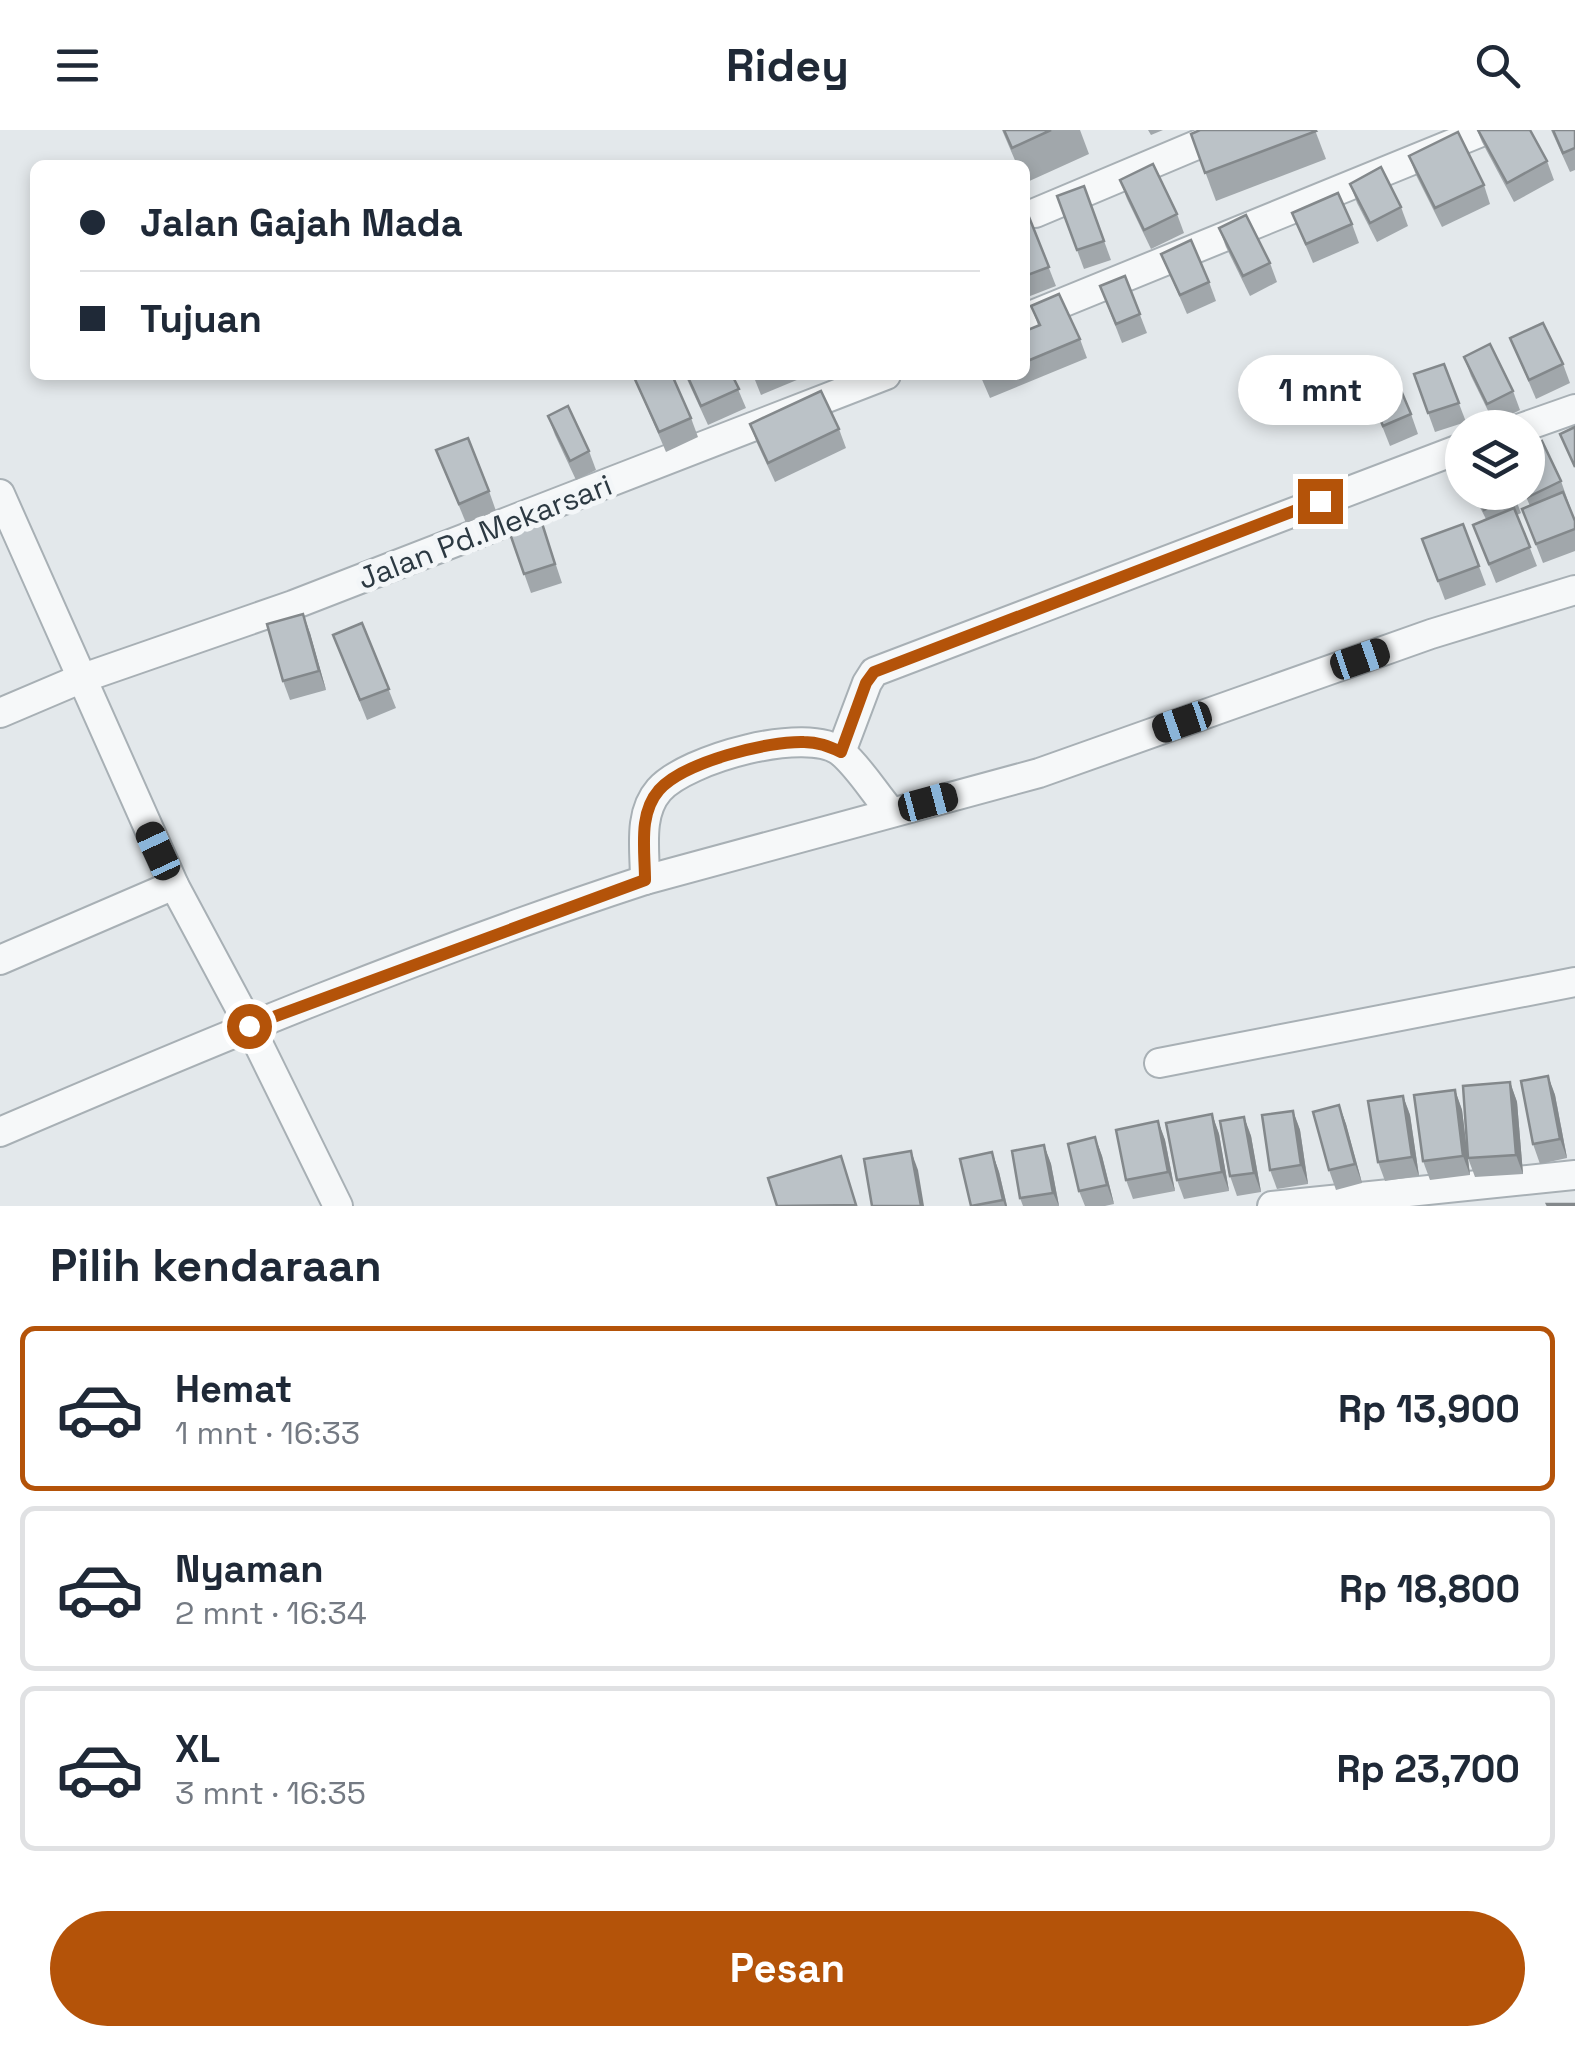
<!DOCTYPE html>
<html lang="id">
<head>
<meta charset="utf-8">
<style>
  :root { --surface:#fff; --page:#f2f2f3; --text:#1f2937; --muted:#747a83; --line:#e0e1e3; --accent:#b45309 }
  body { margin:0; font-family:"Space Grotesk",sans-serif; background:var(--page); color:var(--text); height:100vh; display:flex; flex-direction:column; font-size:38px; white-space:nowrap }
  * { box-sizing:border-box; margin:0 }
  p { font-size:32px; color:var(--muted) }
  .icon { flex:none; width:55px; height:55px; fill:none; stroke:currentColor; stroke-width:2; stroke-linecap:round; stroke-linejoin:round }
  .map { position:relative; height:1076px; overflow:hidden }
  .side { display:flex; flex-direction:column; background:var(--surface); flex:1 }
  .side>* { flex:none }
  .guide { position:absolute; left:30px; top:30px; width:1000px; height:220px; border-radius:15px; box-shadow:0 5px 15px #0003; display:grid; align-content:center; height:220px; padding:0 50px; background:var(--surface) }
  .fabs { position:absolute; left:1445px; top:280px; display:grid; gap:20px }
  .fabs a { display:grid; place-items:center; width:100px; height:100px; border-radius:50%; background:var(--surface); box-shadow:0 5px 15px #0003; font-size:50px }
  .end { position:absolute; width:45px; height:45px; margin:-22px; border:12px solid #b45309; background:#fff; box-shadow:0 0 0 5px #fff }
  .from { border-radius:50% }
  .bubble { position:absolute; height:70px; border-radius:35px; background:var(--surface); box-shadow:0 5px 15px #0003; font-size:32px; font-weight:600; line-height:70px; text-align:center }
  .car { position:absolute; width:30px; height:60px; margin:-30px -15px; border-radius:12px; box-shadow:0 0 8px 2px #0007; background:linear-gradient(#222 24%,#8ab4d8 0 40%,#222 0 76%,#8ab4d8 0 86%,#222 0) }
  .guide b { display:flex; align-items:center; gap:35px; height:95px; font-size:38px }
  .guide b+b { border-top:2px solid var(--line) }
  .guide i { width:25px; height:25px; background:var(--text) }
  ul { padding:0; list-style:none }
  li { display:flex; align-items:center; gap:30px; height:165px; margin:0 20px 15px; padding:0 30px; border:5px solid var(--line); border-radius:15px }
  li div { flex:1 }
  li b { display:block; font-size:38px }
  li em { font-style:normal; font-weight:600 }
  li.active { border-color:var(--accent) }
  li>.icon { width:90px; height:90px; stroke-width:1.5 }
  h2 { padding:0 50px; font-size:45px; line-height:120px }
  .primary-button { display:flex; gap:20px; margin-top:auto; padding:20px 50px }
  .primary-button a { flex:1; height:115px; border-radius:60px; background:var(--accent); color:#fff; font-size:40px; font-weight:600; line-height:115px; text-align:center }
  header { display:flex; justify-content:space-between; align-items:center; height:130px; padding:0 50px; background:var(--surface); font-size:45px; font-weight:600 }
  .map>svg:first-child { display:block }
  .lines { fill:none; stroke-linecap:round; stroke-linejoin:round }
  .street-casing { stroke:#a8b0b5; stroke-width:32 }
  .street { stroke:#f6f8f9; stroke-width:28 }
  .wall { fill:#a1a7ab }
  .shaded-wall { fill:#83888b }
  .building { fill:#bbc2c7; stroke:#83888b; stroke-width:2.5 }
  .route { stroke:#b45309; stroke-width:12 }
  .labels { text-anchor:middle; stroke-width:10; stroke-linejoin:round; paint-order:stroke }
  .street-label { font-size:30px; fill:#2c3942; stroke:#f3f6f8 }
</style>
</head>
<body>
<header><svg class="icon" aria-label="menu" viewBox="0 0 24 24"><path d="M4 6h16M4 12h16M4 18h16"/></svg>Ridey<svg class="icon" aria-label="search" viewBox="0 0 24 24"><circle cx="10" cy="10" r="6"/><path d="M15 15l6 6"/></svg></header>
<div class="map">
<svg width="1575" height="1076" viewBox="0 0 1575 1076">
  <rect width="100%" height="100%" fill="#e3e8eb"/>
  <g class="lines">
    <defs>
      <g id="street">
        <path d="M1035,83L1232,0"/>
        <path d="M1025,188L1486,0"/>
        <path d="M1521,298L1575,279"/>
        <path d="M0,364L174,755L0,830"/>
        <path d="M0,583L80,549L293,475L886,245"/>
        <path d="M841,622L867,553L874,542L1462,318"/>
        <path d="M645,750C645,720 638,684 659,660C686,629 807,595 841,622C860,638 875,664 891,682"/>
        <path d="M174,755L249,895L338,1076"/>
        <path d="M1159,933L1575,852"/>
        <path d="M0,1002C212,911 425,822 645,750L1039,643L1431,504L1575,460"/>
        <path d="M1272,1076L1575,1045"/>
      </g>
    </defs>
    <use href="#street" class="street-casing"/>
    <use href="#street" class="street"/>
  </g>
  <g class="wall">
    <path d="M1002,0H1080L1089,24L1025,53V35H1017Z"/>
    <path d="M1148,0H1163L1151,5Z"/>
    <path d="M1315,0L1326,29L1216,71L1191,4Z"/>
    <path d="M1477,0H1530L1547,31L1554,50L1514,72L1482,12Z"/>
    <path d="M1551,0H1575V40L1570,42Z"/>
    <path d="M1409,26L1484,55L1490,74L1442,97L1416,45Z"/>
    <path d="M1120,50L1177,84L1184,103L1151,119L1127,69Z"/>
    <path d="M1350,54L1401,77L1408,96L1377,112L1357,73Z"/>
    <path d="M1084,56L1111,130L1084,139L1057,66Z"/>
    <path d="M1025,77L1056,156L1025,168Z"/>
    <path d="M1292,83L1352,94L1359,113L1313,133Z"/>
    <path d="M1219,98L1270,133L1277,152L1250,166L1226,117Z"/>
    <path d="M1161,124L1209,152L1216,171L1187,184Z"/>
    <path d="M1125,146L1147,203L1122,213L1100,156Z"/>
    <path d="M1031,176L1080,209L1087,228L990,268L980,245H1025V201L1038,195Z"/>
    <path d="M1510,208L1563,234L1570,253L1536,269Z"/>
    <path d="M1464,227L1513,261L1520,280L1494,293L1471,246Z"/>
    <path d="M1444,234L1466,292L1435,302L1414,244Z"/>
    <path d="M633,245L691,288L698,307L666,322Z"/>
    <path d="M685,245H732L746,278L708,295Z"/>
    <path d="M753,245H803L804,247L761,265Z"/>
    <path d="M1369,263L1411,284L1418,304L1390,316Z"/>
    <path d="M548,286L589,321L596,340L576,350L555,305Z"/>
    <path d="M750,294L839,299L846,318L775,352L757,313Z"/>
    <path d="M436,320L489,361L496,381L466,393Z"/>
    <path d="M1561,351L1575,391V421L1543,433L1522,379L1530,376L1524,362Z"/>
    <path d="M1472,362H1513L1521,383L1517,385L1537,436L1496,453L1473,395L1486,389Z"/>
    <path d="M540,387L562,453L531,463L508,398Z"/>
    <path d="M1463,394L1486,455L1445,470L1422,409Z"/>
    <path d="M362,493L396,578L367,590L333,505Z"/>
    <path d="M310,503L326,560L290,570L283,551Z"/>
    <path d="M1548,946L1555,965L1567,1028L1540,1034L1533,1014Z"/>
    <path d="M1510,952L1517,972L1523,1044L1475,1047L1468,1028Z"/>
    <path d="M1455,960L1462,980L1470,1045L1430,1050L1423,1031Z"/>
    <path d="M1403,966L1410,985L1419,1046L1385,1051L1378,1032Z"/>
    <path d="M1339,975L1346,994L1362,1053L1336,1060L1329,1040Z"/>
    <path d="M1293,981L1300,1000L1308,1054L1277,1059L1270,1040Z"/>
    <path d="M1212,984L1219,1004L1229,1061L1184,1069L1177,1050Z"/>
    <path d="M1244,987L1251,1006L1261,1062L1237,1066L1230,1046Z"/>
    <path d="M1158,991L1165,1010L1175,1061L1133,1069L1126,1050Z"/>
    <path d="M1095,1007L1102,1026L1114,1074L1105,1076H1085L1079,1061Z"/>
    <path d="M1044,1015L1051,1034L1059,1076H1023L1020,1068Z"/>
    <path d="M992,1022L999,1042L1007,1076H971Z"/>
  </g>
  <g class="shaded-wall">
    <path d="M303,484L310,503L326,560L319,541Z"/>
    <path d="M1548,946L1555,965L1567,1028L1560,1009Z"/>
    <path d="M1510,952L1517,972L1523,1044L1516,1025Z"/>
    <path d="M1455,960L1462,980L1470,1045L1463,1026Z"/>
    <path d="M1403,966L1410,985L1419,1046L1412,1027Z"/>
    <path d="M1339,975L1346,994L1362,1053L1355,1034Z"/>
    <path d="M1293,981L1300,1000L1308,1054L1301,1035Z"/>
    <path d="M1212,984L1219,1004L1229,1061L1222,1042Z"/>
    <path d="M1244,987L1251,1006L1261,1062L1254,1043Z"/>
    <path d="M1158,991L1165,1010L1175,1061L1168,1042Z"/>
    <path d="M1095,1007L1102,1026L1114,1074L1107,1055Z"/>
    <path d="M1044,1015L1051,1034L1059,1076L1053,1063Z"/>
    <path d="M911,1021L918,1040L924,1076H921Z"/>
    <path d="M992,1022L999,1042L1007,1076H1005L1003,1070Z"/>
  </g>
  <g class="building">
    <path d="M1004,0H1051L1012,18Z"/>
    <path d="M1200,0H1315L1316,1L1205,43L1191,4Z"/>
    <path d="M1478,0H1530L1547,31L1507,53Z"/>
    <path d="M1553,0H1575V18L1563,23Z"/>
    <path d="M1458,2L1484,55L1435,78L1409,26Z"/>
    <path d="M1153,34L1177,84L1144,100L1120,50Z"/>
    <path d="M1381,37L1401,77L1370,93L1350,54Z"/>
    <path d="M1084,56L1104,111L1077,120L1057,66Z"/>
    <path d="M1338,63L1352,94L1306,114L1292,83Z"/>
    <path d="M1025,77L1049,137L1025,146Z"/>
    <path d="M1246,85L1270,133L1243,146L1219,98Z"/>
    <path d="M1191,110L1209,152L1180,165L1161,124Z"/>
    <path d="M1125,146L1140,184L1116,194L1100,156Z"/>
    <path d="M1059,164L1080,209L1025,232V201L1040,195L1031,176Z"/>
    <path d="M1543,193L1563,234L1529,250L1510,208Z"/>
    <path d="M1490,214L1513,261L1487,274L1464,227Z"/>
    <path d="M1444,234L1459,273L1428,283L1414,244Z"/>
    <path d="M633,245H672L691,288L659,302Z"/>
    <path d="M687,245H732L739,259L701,276Z"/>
    <path d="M1397,251L1411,284L1383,296L1369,263Z"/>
    <path d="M821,261L839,299L768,333L750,294Z"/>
    <path d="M568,276L589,321L570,331L548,286Z"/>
    <path d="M1575,297V337L1560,304Z"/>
    <path d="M468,308L489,361L459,374L436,320Z"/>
    <path d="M1542,311L1561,351L1528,367L1526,362H1528V318Z"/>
    <path d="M1475,362H1513L1514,364L1484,380Z"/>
    <path d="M1563,362L1575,391V399L1536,414L1522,379Z"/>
    <path d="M1514,378L1530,417L1489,434L1473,395Z"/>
    <path d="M540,387L555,434L524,444L508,398Z"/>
    <path d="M1463,394L1479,436L1438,451L1422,409Z"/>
    <path d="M303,484L319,541L283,551L267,494Z"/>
    <path d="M362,493L389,559L360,570L333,505Z"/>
    <path d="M1548,946L1560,1009L1533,1014L1521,951Z"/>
    <path d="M1510,952L1516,1025L1468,1028L1463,956Z"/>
    <path d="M1455,960L1463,1026L1423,1031L1414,965Z"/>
    <path d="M1403,966L1412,1027L1378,1032L1368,971Z"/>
    <path d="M1339,975L1355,1034L1329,1040L1313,982Z"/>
    <path d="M1293,981L1301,1035L1270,1040L1262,985Z"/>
    <path d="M1212,984L1222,1042L1177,1050L1166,993Z"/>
    <path d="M1244,987L1254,1043L1230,1046L1220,991Z"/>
    <path d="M1158,991L1168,1042L1126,1050L1116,1000Z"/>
    <path d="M1095,1007L1107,1055L1079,1061L1068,1014Z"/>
    <path d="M1044,1015L1053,1063L1020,1068L1012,1021Z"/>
    <path d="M911,1021L921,1076H872L864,1029Z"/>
    <path d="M992,1022L1003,1070L971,1076L960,1029Z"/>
    <path d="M841,1026L856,1075L777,1076L768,1048Z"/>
    <path d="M1547,1074H1575V1076H1548Z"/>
  </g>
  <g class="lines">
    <path class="route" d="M249,896L645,750C645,720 638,684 659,660C684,632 767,611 804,612C818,612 828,616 841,622L866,553L874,542L1320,371"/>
  </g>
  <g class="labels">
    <g class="street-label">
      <text transform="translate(485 402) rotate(-21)" y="10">Jalan Pd.Mekarsari</text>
    </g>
  </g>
</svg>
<div class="fabs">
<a><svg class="icon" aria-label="layers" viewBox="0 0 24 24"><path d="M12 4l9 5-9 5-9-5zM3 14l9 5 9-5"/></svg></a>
</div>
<i class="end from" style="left:249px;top:896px"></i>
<i class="end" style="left:1320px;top:371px"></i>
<div class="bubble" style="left:1238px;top:225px;width:165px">1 mnt</div>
<i class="car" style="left:1360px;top:529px;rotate:71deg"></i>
<i class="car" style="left:1182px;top:592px;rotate:251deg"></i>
<i class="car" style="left:928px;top:672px;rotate:75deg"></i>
<i class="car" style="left:158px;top:721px;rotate:335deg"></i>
<div class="guide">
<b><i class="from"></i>Jalan Gajah Mada</b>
<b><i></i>Tujuan</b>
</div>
</div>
<section class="side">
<h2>Pilih kendaraan</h2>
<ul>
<li class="active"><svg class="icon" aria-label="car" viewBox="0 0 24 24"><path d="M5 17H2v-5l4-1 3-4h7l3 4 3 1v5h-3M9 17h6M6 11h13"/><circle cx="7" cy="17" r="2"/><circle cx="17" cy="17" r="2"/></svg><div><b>Hemat</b><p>1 mnt · 16:33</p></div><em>Rp 13,900</em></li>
<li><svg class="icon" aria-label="car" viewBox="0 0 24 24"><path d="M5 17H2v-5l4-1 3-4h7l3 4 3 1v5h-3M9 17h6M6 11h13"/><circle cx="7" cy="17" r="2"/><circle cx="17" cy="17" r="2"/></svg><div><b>Nyaman</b><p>2 mnt · 16:34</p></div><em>Rp 18,800</em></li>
<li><svg class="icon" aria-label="car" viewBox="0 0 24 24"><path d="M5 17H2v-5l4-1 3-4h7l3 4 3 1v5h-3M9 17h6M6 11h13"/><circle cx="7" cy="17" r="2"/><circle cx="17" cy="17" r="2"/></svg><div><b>XL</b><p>3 mnt · 16:35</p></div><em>Rp 23,700</em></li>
</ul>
<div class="primary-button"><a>Pesan</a></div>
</section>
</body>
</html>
